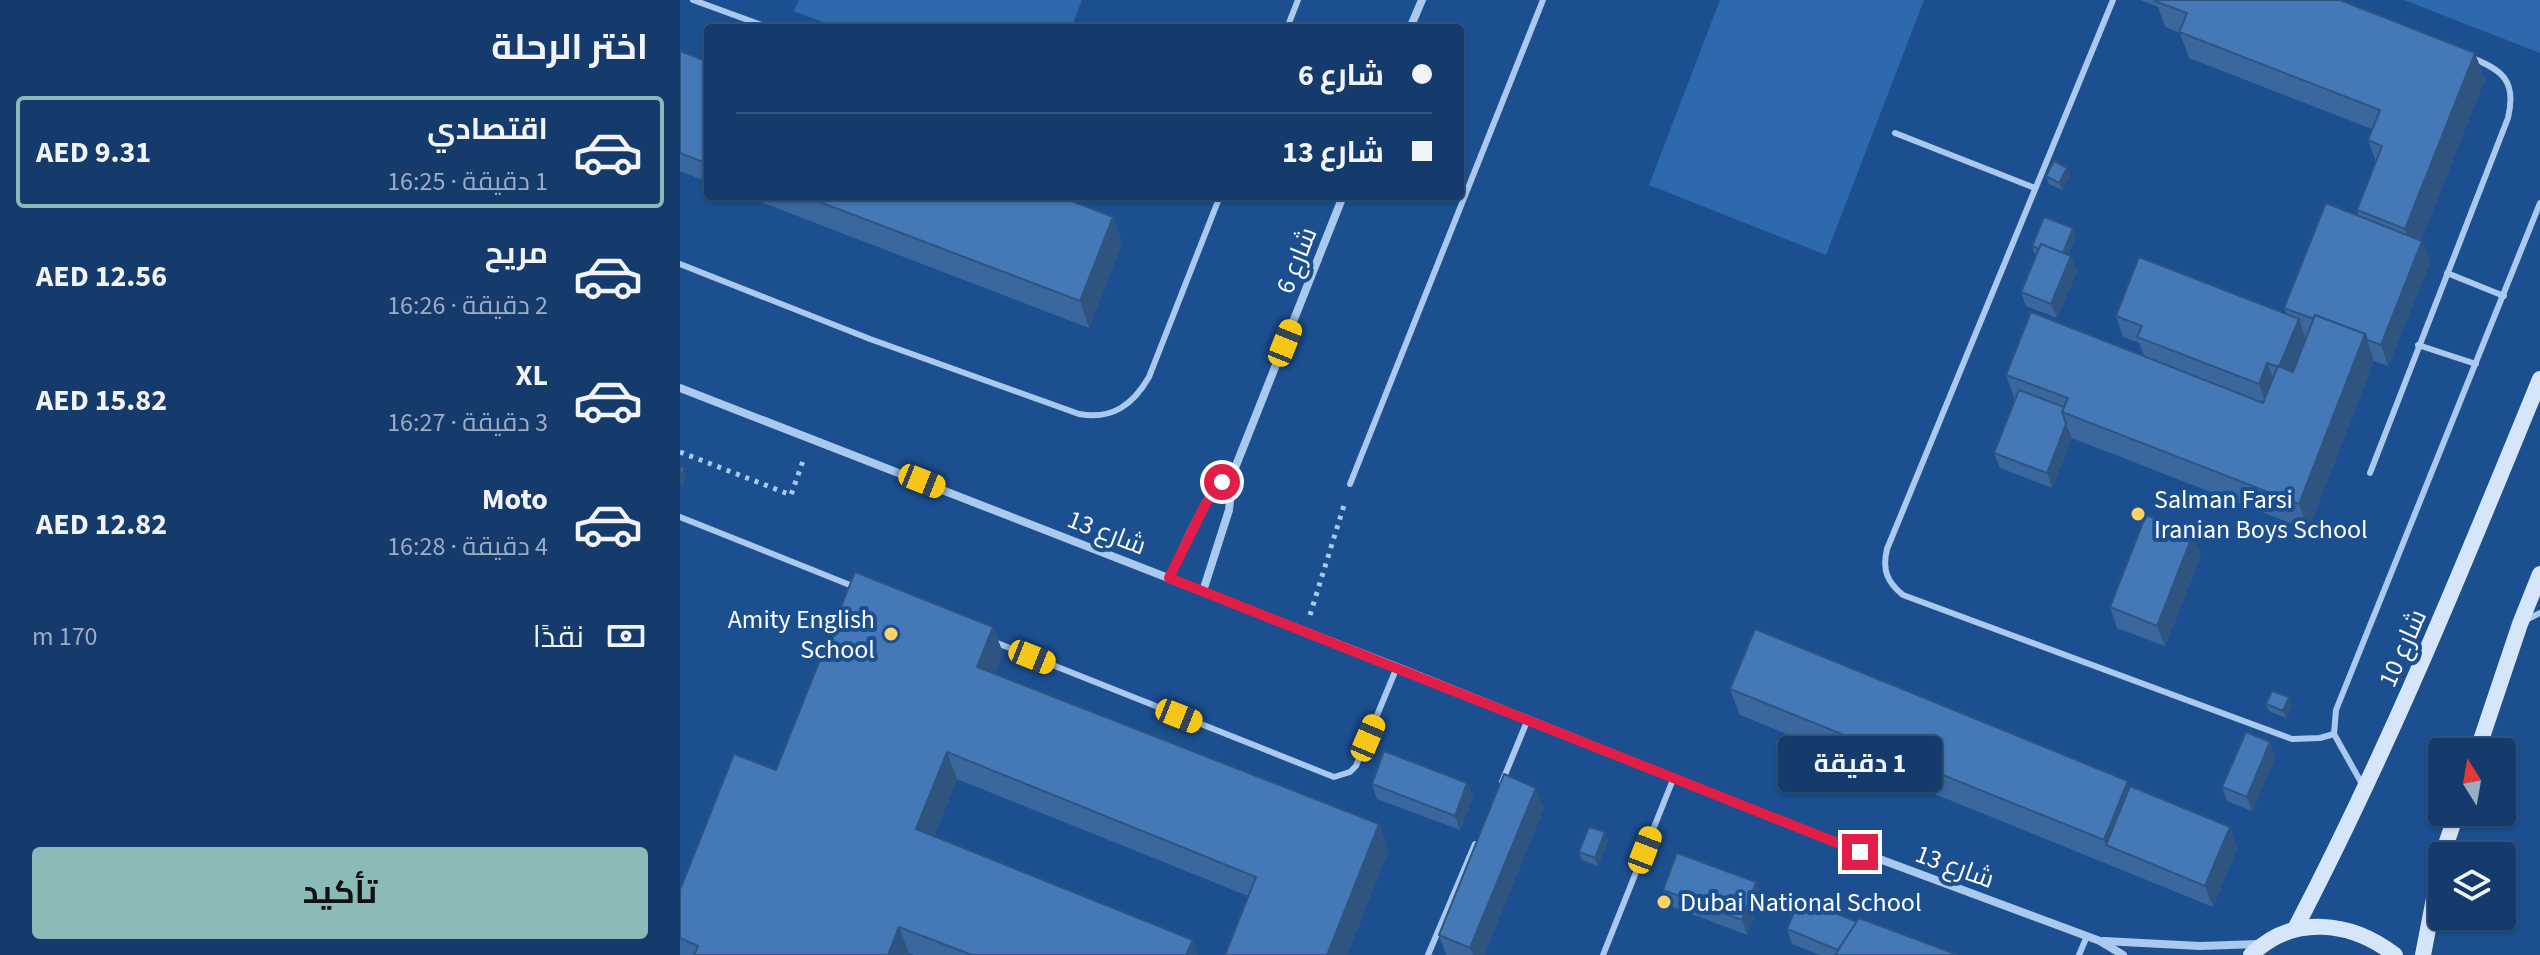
<!DOCTYPE html>
<html lang="ar">
<head>
<meta charset="utf-8">
<style>
  :root { --surface:#143b6b; --page:#1d4271; --text:#f1f3f6; --muted:#9dadc1; --line:#33557e; --accent:#8bbbb9 }
  body { margin:0; font-family:"Source Sans 3",Cairo,sans-serif; background:var(--page); color:var(--text); direction:rtl; height:100vh; display:flex; flex-direction:column; font-size:30px; white-space:nowrap }
  * { box-sizing:border-box; margin:0 }
  p { font-size:26px; color:var(--muted) }
  .icon { flex:none; width:44px; height:44px; fill:none; stroke:currentColor; stroke-width:2; stroke-linecap:round; stroke-linejoin:round }
  .map { position:relative; flex:1; overflow:hidden; direction:ltr }
  .sheet { display:flex; flex-direction:column; background:var(--surface); width:680px }
  .sheet>* { flex:none }
  .hud { position:absolute; left:24px; top:24px; width:760px; height:176px; border-radius:8px; box-shadow:0 2px 6px #0004,0 0 0 2px var(--line); direction:rtl; display:grid; align-content:center; height:176px; padding:0 32px; background:var(--surface) }
  .needle { width:52px; rotate:349deg }
  .controls { position:absolute; left:1748px; top:738px; display:grid; gap:16px }
  .controls a { display:grid; place-items:center; width:88px; height:88px; border-radius:8px; background:var(--surface); box-shadow:0 2px 6px #0004,0 0 0 2px var(--line); font-size:40px }
  .end { position:absolute; width:36px; height:36px; margin:-18px; border:10px solid #e11d48; background:#fff; box-shadow:0 0 0 4px #fff }
  .from { border-radius:50% }
  .bubble { position:absolute; height:56px; border-radius:8px; background:var(--surface); box-shadow:0 2px 6px #0004,0 0 0 2px var(--line); font-size:26px; font-weight:700; line-height:56px; text-align:center; direction:rtl }
  .car { position:absolute; width:24px; height:48px; margin:-24px -12px; border-radius:10px; box-shadow:0 0 6px 2px #0007; background:linear-gradient(#f5c518 24%,#345 0 40%,#f5c518 0 76%,#345 0 86%,#f5c518 0) }
  .hud b { display:flex; align-items:center; gap:28px; height:76px; font-size:30px }
  .hud b+b { border-top:2px solid var(--line) }
  .hud i { width:20px; height:20px; background:var(--text) }
  ul { padding:0; list-style:none }
  li { display:flex; align-items:center; gap:24px; height:112px; margin:0 16px 12px; padding:0 16px; border:4px solid transparent; border-radius:8px }
  li div { flex:1 }
  li b { display:block; font-size:30px }
  li em { font-style:normal; font-weight:700 }
  li.current { border-color:var(--accent) }
  li>.icon { width:72px; height:72px; stroke-width:1.5 }
  h2 { padding:0 32px; font-size:36px; line-height:96px }
  .pay { display:flex; align-items:center; gap:20px; height:88px; padding:0 32px; font-size:30px }
  .pay p { margin-inline-start:auto }
  .action { display:flex; gap:16px; margin-top:auto; padding:16px 32px }
  .action a { flex:1; height:92px; border-radius:8px; background:var(--accent); color:#111; font-size:32px; font-weight:700; line-height:92px; text-align:center }
  main { display:flex; flex:1; min-height:0 }
  .map>svg:first-child { display:block }
  .green { fill:#2e69ad }
  .lines { fill:none; stroke-linecap:round; stroke-linejoin:round }
  .path { stroke:#a9c9ee; stroke-width:5; stroke-dasharray:4 6; stroke-linecap:butt }
  .lane { stroke:#a9c9ee; stroke-width:6 }
  .street { stroke:#a9c9ee; stroke-width:8 }
  .secondary { stroke:#d6e6fa; stroke-width:16 }
  .wall { fill:#3a679d }
  .shaded-wall { fill:#305480 }
  .building { fill:#4478b7; stroke:#305480; stroke-width:2 }
  .route { stroke:#e11d48; stroke-width:10 }
  .poi-dot { fill:#ffd166; stroke:#1b4f8f; stroke-width:3 }
  .labels { text-anchor:middle; stroke-width:8; stroke-linejoin:round; paint-order:stroke }
  .street-label { font-size:26px; fill:#fff; stroke:#1b4f8f }
  .poi-label { font-size:26px; fill:#fff; stroke:#1b4f8f; text-anchor:start }
</style>
</head>
<body>
<main>
<div class="map">
<svg width="1860" height="955" viewBox="0 0 1860 955">
  <rect width="100%" height="100%" fill="#1b4f8f"/>
  <g class="green">
    <path d="M119,0H402L391,28H159L114,11Z"/>
    <path d="M1040,0H1244L1146,255L969,185Z"/>
    <path d="M1724,0H1860V53Z"/>
  </g>
  <g class="lines">
    <g class="path">
      <path d="M0,452L111,495L124,458"/>
      <path d="M630,615L665,502"/>
    </g>
    <g class="lane">
      <path d="M13,0L90,28"/>
      <path d="M1433,0L1207,549C1202,570 1207,582 1223,595L1612,739L1640,738L1654,734"/>
      <path d="M607,28L618,0"/>
      <path d="M1215,133L1355,188"/>
      <path d="M0,264L190,339L399,414C432,420 453,405 469,377L540,196"/>
      <path d="M1767,273L1824,296"/>
      <path d="M1738,345L1796,364"/>
      <path d="M1690,473L1828,118C1837,80 1822,70 1790,57"/>
      <path d="M670,484L863,0"/>
      <path d="M0,517L175,587"/>
      <path d="M1846,620L1860,613"/>
      <path d="M312,641L654,777L670,772L676,766L717,667"/>
      <path d="M822,782L848,719"/>
      <path d="M1682,784L1654,734L1656,710L1860,203"/>
      <path d="M748,955L795,844"/>
      <path d="M923,955L994,777"/>
      <path d="M1399,955L1407,936"/>
    </g>
    <g class="street">
      <path d="M730,28L742,0"/>
      <path d="M0,388L717,667L1151,841L1420,941L1443,955"/>
      <path d="M489,578C507,542 521,499 553,473"/>
      <path d="M523,591L549,510L553,473L663,196"/>
      <path d="M1424,941L1520,946L1579,944"/>
    </g>
    <g class="secondary">
      <path d="M1797,752L1840,624L1860,574"/>
      <path d="M1762,856L1777,812"/>
      <path d="M1615,929C1708,751 1784,565 1860,379"/>
      <path d="M1571,955C1613,914 1671,921 1715,955"/>
      <path d="M1743,955L1762,857"/>
    </g>
  </g>
  <g class="wall">
    <path d="M1460,0H1660L1805,79L1741,240L1750,262L1708,366L1694,361L1628,530L1392,438L1372,488L1320,468L1314,453L1335,400L1326,375L1464,356L1459,343L1443,337L1436,316L1607,314L1604,308L1679,216L1677,210L1696,162L1688,140L1692,129L1509,58L1500,33L1485,27L1478,7Z"/>
    <path d="M0,51L28,62V182L0,171Z"/>
    <path d="M1390,175L1382,190L1369,184L1366,176Z"/>
    <path d="M65,196H379L433,217L442,243L409,328Z"/>
    <path d="M1396,236L1388,255L1397,271L1377,318L1346,306L1341,292L1356,254L1354,253L1352,246Z"/>
    <path d="M1521,555L1485,646L1437,628L1430,607Z"/>
    <path d="M313,627L323,653L314,674L699,824L708,851L667,955H545L568,896L277,779L254,836L518,955H234L229,953L228,955H0V890L96,770Z"/>
    <path d="M1050,689L1450,786L1550,827L1557,848L1533,907L1060,715Z"/>
    <path d="M1586,704L1612,705L1606,718L1589,711Z"/>
    <path d="M1590,742L1595,757L1572,811L1547,801L1542,787Z"/>
    <path d="M787,783L793,797L780,830L697,799L692,784Z"/>
    <path d="M864,808L804,955H766L759,935Z"/>
    <path d="M925,832L928,840L918,866L902,860L899,852Z"/>
    <path d="M1076,882L1082,897L1067,935L988,905L983,890Z"/>
    <path d="M1177,922L1278,955H1140L1112,944L1107,929Z"/>
  </g>
  <g class="shaded-wall">
    <path d="M1795,53L1805,79L1735,256L1725,229Z"/>
    <path d="M1387,168L1390,175L1382,190L1379,183Z"/>
    <path d="M433,217L442,243L409,328L400,301Z"/>
    <path d="M1393,228L1396,236L1383,265L1381,258Z"/>
    <path d="M1742,241L1750,262L1708,366L1701,345Z"/>
    <path d="M1391,256L1397,271L1377,318L1371,304Z"/>
    <path d="M1619,319L1626,340L1607,388L1599,367Z"/>
    <path d="M1685,334L1694,361L1628,530L1619,504Z"/>
    <path d="M1587,363L1595,383L1586,405L1579,384Z"/>
    <path d="M1386,424L1392,438L1372,488L1367,473Z"/>
    <path d="M4,468L6,476L2,489L0,480Z"/>
    <path d="M1513,534L1521,555L1485,646L1477,626Z"/>
    <path d="M313,627L323,653L307,693L297,667Z"/>
    <path d="M1609,697L1612,705L1606,718L1603,711Z"/>
    <path d="M1590,742L1595,757L1572,811L1567,797Z"/>
    <path d="M267,752L277,779L246,855L236,829Z"/>
    <path d="M1448,781L1458,807L1426,845L1424,840Z"/>
    <path d="M787,783L793,797L780,830L775,816Z"/>
    <path d="M856,788L864,808L804,955H793L790,948Z"/>
    <path d="M699,824L708,851L667,955H647Z"/>
    <path d="M1550,827L1557,848L1533,907L1525,886Z"/>
    <path d="M925,832L928,840L918,866L915,858Z"/>
    <path d="M1076,882L1082,897L1067,935L1062,920Z"/>
    <path d="M219,927L229,953L228,955H208Z"/>
    <path d="M513,940L518,955H506Z"/>
  </g>
  <g class="building">
    <path d="M1476,0H1660L1795,53L1725,229L1677,210L1702,146L1688,140L1700,110L1499,32L1507,13L1475,1Z"/>
    <path d="M141,23L155,28H139Z"/>
    <path d="M0,51L28,62V164L0,153Z"/>
    <path d="M1374,161L1387,168L1379,183L1366,176Z"/>
    <path d="M124,196H379L433,217L400,301Z"/>
    <path d="M1646,203L1742,241L1701,345L1687,340L1685,334L1635,315L1634,319L1604,308Z"/>
    <path d="M1364,217L1393,228L1383,253L1361,244L1359,249L1352,246Z"/>
    <path d="M1361,244L1391,256L1371,304L1341,292Z"/>
    <path d="M1459,257L1619,319L1599,367L1587,363L1579,384L1457,337L1462,326L1436,316Z"/>
    <path d="M1351,312L1583,403L1598,366L1613,372L1635,315L1685,334L1619,504L1382,412L1388,398L1326,375Z"/>
    <path d="M1339,390L1384,407L1382,412L1386,424L1367,473L1314,453Z"/>
    <path d="M0,467L4,468L0,480Z"/>
    <path d="M1466,515L1513,534L1477,626L1430,607Z"/>
    <path d="M175,572L313,627L297,667L699,824L647,955H545L576,877L267,752L236,829L513,940L506,955H292L219,927L208,955H14L18,946L0,938V890L54,754L96,770Z"/>
    <path d="M1075,629L1448,781L1424,840L1050,689Z"/>
    <path d="M1592,691L1609,697L1603,711L1586,704Z"/>
    <path d="M1566,732L1590,742L1567,797L1542,787Z"/>
    <path d="M704,751L787,783L775,816L692,784Z"/>
    <path d="M824,774L856,788L790,948L759,935Z"/>
    <path d="M1450,786L1550,827L1525,886L1426,845Z"/>
    <path d="M909,827L925,832L915,858L899,852Z"/>
    <path d="M997,853L1076,882L1062,920L983,890Z"/>
    <path d="M1120,898L1177,922L1158,950L1107,929Z"/>
    <path d="M1179,918L1278,955H1155Z"/>
  </g>
  <g class="lines">
    <path class="route" d="M542,482L526,503L489,578L1180,852"/>
  </g>
  <g class="poi-dot">
    <circle cx="1458" cy="514" r="8"/>
    <circle cx="211" cy="634" r="8"/>
    <circle cx="984" cy="902" r="8"/>
  </g>
  <g class="labels">
    <g class="street-label">
      <text transform="translate(616 260) rotate(-68)" y="9">شارع 6</text>
      <text transform="translate(427 532) rotate(21)" y="9">شارع 13</text>
      <text transform="translate(1722 648) rotate(-66)" y="9">شارع 10</text>
      <text transform="translate(1275 866) rotate(20)" y="9">شارع 13</text>
    </g>
    <g class="poi-label">
      <text x="1474" y="508">Salman Farsi<tspan x="1474" dy="30">Iranian Boys School</tspan></text>
      <text x="195" y="628" text-anchor="end">Amity English<tspan x="195" dy="30">School</tspan></text>
      <text x="1000" y="911">Dubai National School</text>
    </g>
  </g>
</svg>
<div class="controls">
<a><svg class="needle" viewBox="-14 -14 28 28"><path d="M0-13l5 13h-10z" fill="#e53935"/><path d="M0 13l5-13h-10z" fill="#9dadc1"/></svg></a>
<a><svg class="icon" aria-label="layers" viewBox="0 0 24 24"><path d="M12 4l9 5-9 5-9-5zM3 14l9 5 9-5"/></svg></a>
</div>
<i class="end from" style="left:542px;top:482px"></i>
<i class="end" style="left:1180px;top:852px"></i>
<div class="bubble" style="left:1098px;top:736px;width:164px">1 دقيقة</div>
<i class="car" style="left:605px;top:343px;rotate:22deg"></i>
<i class="car" style="left:242px;top:481px;rotate:112deg"></i>
<i class="car" style="left:352px;top:657px;rotate:112deg"></i>
<i class="car" style="left:499px;top:716px;rotate:112deg"></i>
<i class="car" style="left:688px;top:738px;rotate:23deg"></i>
<i class="car" style="left:965px;top:850px;rotate:21deg"></i>
<div class="hud">
<b><i class="from"></i>شارع 6</b>
<b><i></i>شارع 13</b>
</div>
</div>
<section class="sheet">
<h2>اختر الرحلة</h2>
<ul>
<li class="current"><svg class="icon" aria-label="car" viewBox="0 0 24 24"><path d="M5 17H2v-5l4-1 3-4h7l3 4 3 1v5h-3M9 17h6M6 11h13"/><circle cx="7" cy="17" r="2"/><circle cx="17" cy="17" r="2"/></svg><div><b>اقتصادي</b><p>1 دقيقة · 16:25</p></div><em>AED 9.31</em></li>
<li><svg class="icon" aria-label="car" viewBox="0 0 24 24"><path d="M5 17H2v-5l4-1 3-4h7l3 4 3 1v5h-3M9 17h6M6 11h13"/><circle cx="7" cy="17" r="2"/><circle cx="17" cy="17" r="2"/></svg><div><b>مريح</b><p>2 دقيقة · 16:26</p></div><em>AED 12.56</em></li>
<li><svg class="icon" aria-label="car" viewBox="0 0 24 24"><path d="M5 17H2v-5l4-1 3-4h7l3 4 3 1v5h-3M9 17h6M6 11h13"/><circle cx="7" cy="17" r="2"/><circle cx="17" cy="17" r="2"/></svg><div><b>XL</b><p>3 دقيقة · 16:27</p></div><em>AED 15.82</em></li>
<li><svg class="icon" aria-label="car" viewBox="0 0 24 24"><path d="M5 17H2v-5l4-1 3-4h7l3 4 3 1v5h-3M9 17h6M6 11h13"/><circle cx="7" cy="17" r="2"/><circle cx="17" cy="17" r="2"/></svg><div><b>Moto</b><p>4 دقيقة · 16:28</p></div><em>AED 12.82</em></li>
</ul>
<div class="pay"><svg class="icon" aria-label="cash" viewBox="0 0 24 24"><path d="M3 7h18v10H3z"/><circle cx="12" cy="12" r="2"/></svg>نقدًا<p>170 m</p></div>
<div class="action"><a>تأكيد</a></div>
</section>
</main>
</body>
</html>
